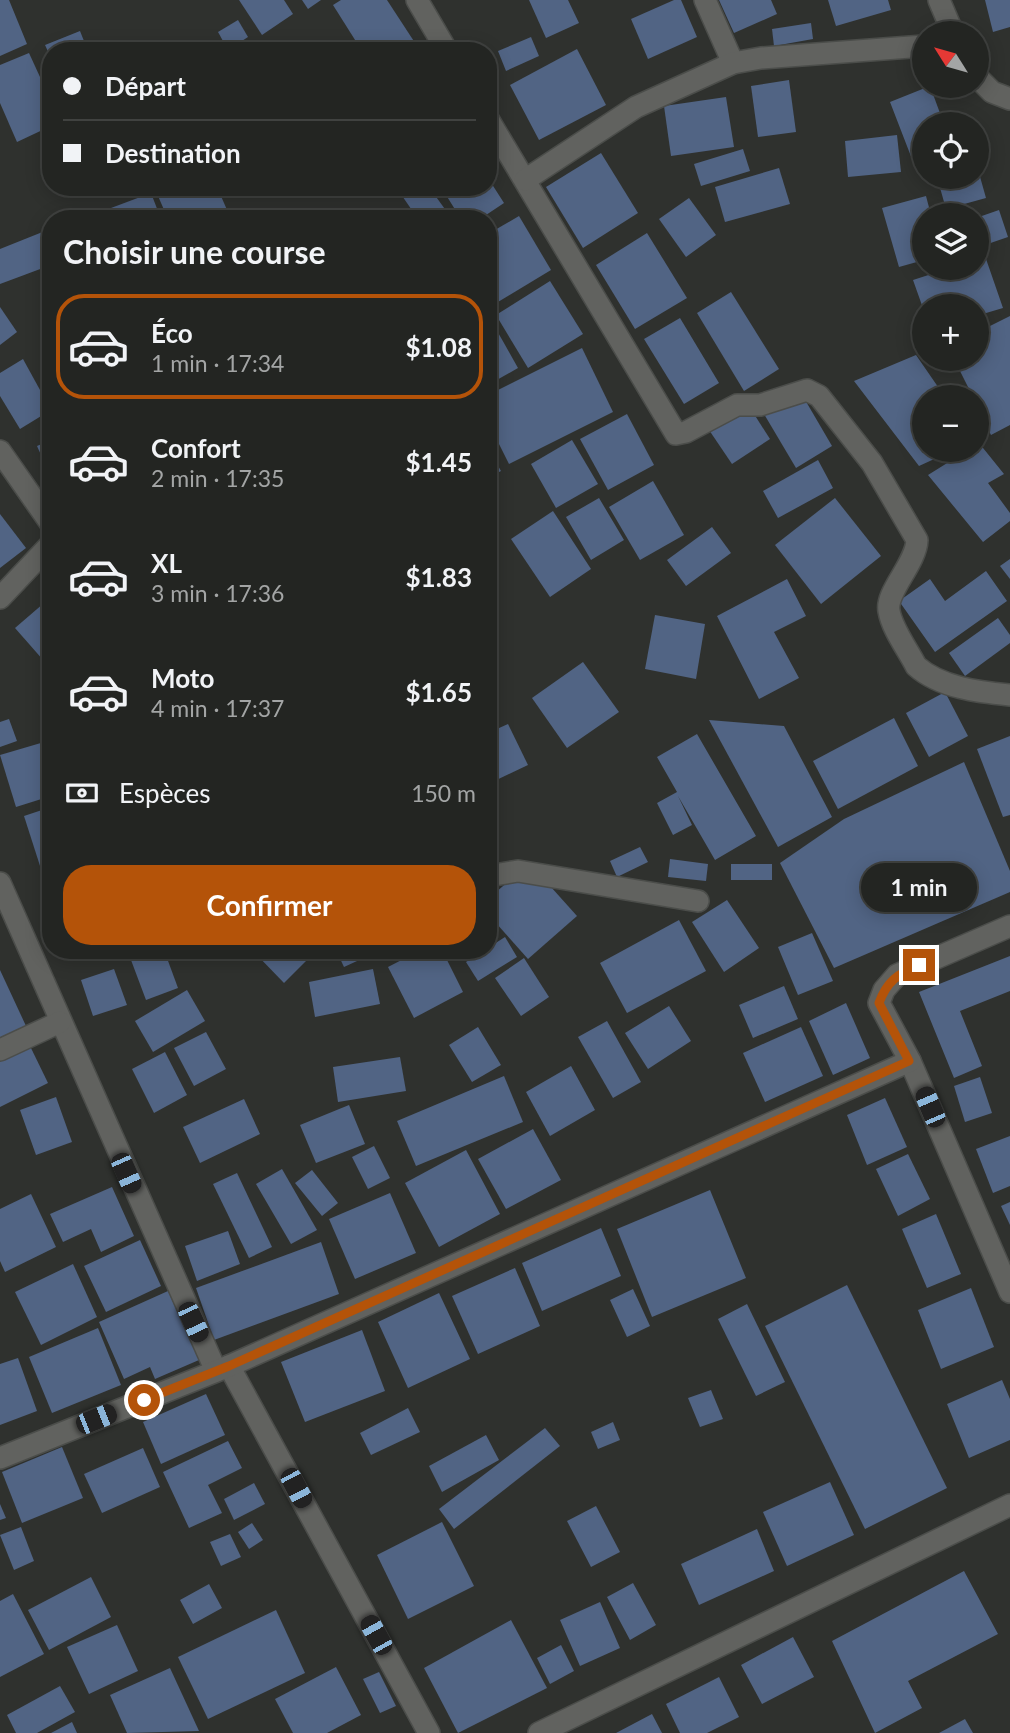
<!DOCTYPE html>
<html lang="fr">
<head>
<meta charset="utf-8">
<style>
  :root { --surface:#232522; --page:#2b2d2a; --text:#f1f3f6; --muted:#a3a5a5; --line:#404240; --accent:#b45309 }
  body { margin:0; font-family:Lato,sans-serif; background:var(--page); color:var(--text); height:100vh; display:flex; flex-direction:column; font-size:26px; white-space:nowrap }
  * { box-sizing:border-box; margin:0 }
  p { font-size:23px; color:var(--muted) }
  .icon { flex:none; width:38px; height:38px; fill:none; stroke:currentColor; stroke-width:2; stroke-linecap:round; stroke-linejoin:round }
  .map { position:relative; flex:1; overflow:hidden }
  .sheet { position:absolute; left:42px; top:210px; width:455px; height:749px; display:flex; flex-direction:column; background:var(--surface); border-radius:28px; box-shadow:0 4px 18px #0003,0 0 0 2px var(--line) }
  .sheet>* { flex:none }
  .hud { position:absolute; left:42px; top:42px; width:455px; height:154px; border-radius:28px; box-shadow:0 4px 18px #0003,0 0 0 2px var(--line); display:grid; align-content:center; height:154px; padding:0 21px; background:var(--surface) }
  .needle { width:46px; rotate:307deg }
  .tools { position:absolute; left:912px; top:21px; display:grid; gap:14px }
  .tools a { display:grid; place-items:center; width:77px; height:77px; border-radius:50%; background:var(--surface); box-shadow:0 4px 18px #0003,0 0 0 2px var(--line); font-size:35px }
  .end { position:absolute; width:32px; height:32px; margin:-16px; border:9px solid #b45309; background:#fff; box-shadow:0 0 0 4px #fff }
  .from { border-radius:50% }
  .bubble { position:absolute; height:49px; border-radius:24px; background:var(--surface); box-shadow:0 4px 18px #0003,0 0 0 2px var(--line); font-size:23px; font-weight:700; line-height:49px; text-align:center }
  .car { position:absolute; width:21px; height:42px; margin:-21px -10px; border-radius:9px; box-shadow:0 0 5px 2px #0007; background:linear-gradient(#222 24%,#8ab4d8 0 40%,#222 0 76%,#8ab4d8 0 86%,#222 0) }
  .hud b { display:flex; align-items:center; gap:24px; height:66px; font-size:26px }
  .hud b+b { border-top:2px solid var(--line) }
  .hud i { width:18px; height:18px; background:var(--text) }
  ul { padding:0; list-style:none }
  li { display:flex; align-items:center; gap:21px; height:105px; margin:0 14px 10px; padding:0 7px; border:4px solid transparent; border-radius:28px }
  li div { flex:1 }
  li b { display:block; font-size:26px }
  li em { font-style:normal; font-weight:700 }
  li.current { border-color:var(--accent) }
  li>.icon { width:63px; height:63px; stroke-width:1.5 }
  h2 { padding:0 21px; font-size:32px; line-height:84px }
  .pay { display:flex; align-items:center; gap:18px; height:77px; padding:0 21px; font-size:26px }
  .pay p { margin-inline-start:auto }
  .primary-button { display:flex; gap:14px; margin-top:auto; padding:14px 21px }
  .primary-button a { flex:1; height:80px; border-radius:28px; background:var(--accent); color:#fff; font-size:28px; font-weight:700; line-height:80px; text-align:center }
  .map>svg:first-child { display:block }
  .building { fill:#516484 }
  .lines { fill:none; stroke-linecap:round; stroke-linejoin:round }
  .minor-casing { stroke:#4b4d4a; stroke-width:24 }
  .minor { stroke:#61625f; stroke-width:21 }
  .route { stroke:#b45309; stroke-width:9 }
</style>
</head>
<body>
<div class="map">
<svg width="1010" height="1733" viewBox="0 0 1010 1733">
  <rect width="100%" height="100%" fill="#2f312e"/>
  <g class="building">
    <path d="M0,0H9L27,44L0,56Z"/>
    <path d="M239,0H284L293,14L262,35Z"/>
    <path d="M302,0H321L308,9Z"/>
    <path d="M341,0H387L419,49L362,51L333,5Z"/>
    <path d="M529,0H568L579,23L546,38Z"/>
    <path d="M674,0H681L697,37L648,59L631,19Z"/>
    <path d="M719,0H771L777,14L734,33Z"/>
    <path d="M828,0H888L891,10L836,26Z"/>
    <path d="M985,0H1010V27L993,32Z"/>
    <path d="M238,20L248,37L228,50L218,32Z"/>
    <path d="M811,23L813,39L774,46L772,29Z"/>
    <path d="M80,31L88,51H51V58L45,45Z"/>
    <path d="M531,37L539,56L506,71L498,51Z"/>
    <path d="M577,49L606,105L539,140L510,85Z"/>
    <path d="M29,53L51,101V126L17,142L0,103V65Z"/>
    <path d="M789,80L796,132L758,137L751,86Z"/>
    <path d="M930,86L944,124H924V169L917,172L890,102Z"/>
    <path d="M726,97L734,147L671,156L664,106Z"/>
    <path d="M897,135L901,172L848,177L845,141Z"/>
    <path d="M743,149L750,171L701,186L694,164Z"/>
    <path d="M601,153L638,213L583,248L546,187Z"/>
    <path d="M977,166L986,198L946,209L937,177H976Z"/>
    <path d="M779,168L790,204L725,222L715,187Z"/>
    <path d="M488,178L504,203L480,219H461L441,187H488Z"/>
    <path d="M160,187H217L231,219H168L155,189Z"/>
    <path d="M396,187H429L452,219H418Z"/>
    <path d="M151,193L161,219H115L111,208Z"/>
    <path d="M926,196L931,215H924V260L899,267L882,208Z"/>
    <path d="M689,198L716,235L686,257L659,219Z"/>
    <path d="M999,210L1008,237L976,248V218Z"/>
    <path d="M519,216L551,270L488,308V234Z"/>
    <path d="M45,231L51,245V265L0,284V249Z"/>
    <path d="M647,233L687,298L635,329L596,265Z"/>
    <path d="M985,256L1003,308L976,316V306H924V311L913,280L950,268H976V259Z"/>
    <path d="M550,281L583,334L528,368L496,315Z"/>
    <path d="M731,292L779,369L744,391L697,313Z"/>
    <path d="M0,307L17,332L0,345Z"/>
    <path d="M1010,316V425L991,435L976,405V397H973L954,359H976V333Z"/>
    <path d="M680,318L719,383L684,404L644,339Z"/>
    <path d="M51,325V346L43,329Z"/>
    <path d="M496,329L518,368L488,385V333Z"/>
    <path d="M582,348L613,412L509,464L488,422V395Z"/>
    <path d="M916,355L945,397H924V450H954L919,466L854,381Z"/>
    <path d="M23,359L51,410L20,429L0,396V373Z"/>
    <path d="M801,393L832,446L796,468L764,414Z"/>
    <path d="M728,413L754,414L770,439L732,464L707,427Z"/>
    <path d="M627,414L654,465L608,490L580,439Z"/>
    <path d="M51,440V472L49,473L37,446Z"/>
    <path d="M572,440L598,484L556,508L531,464Z"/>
    <path d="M979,443L1004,474L988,483L1010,513V521L983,542L928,475L968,450H976Z"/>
    <path d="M488,448L501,471L488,478Z"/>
    <path d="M818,460L833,488L778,518L763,491Z"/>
    <path d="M653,481L684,535L640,560L609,507Z"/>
    <path d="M599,498L624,540L591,560L566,517Z"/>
    <path d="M835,498L881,556L821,604L775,545Z"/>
    <path d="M553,511L591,569L550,597L511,539Z"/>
    <path d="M0,514L26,548L0,568Z"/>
    <path d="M712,527L731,553L686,586L667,560Z"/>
    <path d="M1010,559V579L1000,566Z"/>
    <path d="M986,571L1007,601L935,652L899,601L930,579L945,601Z"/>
    <path d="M787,579L806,616L774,632L799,678L759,699L717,616Z"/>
    <path d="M51,597V669L15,628Z"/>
    <path d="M655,615L705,624L696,679L645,669Z"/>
    <path d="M998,618L1010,635V643L965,676L949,653Z"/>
    <path d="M583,662L619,712L567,748L532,698Z"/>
    <path d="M488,667L499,682L488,690Z"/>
    <path d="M945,692L968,736L929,757L906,713Z"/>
    <path d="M894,718L918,766L838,809L813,761Z"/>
    <path d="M9,719L17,741L0,747V722Z"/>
    <path d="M709,720L784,726L832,817L778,847Z"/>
    <path d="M508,724L528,765L488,784V733Z"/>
    <path d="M697,734L756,836L715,860L678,796L692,825L673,835L657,803L677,792L657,757Z"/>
    <path d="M1010,736V815L1003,817L977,749Z"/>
    <path d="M51,740V796L16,807L0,755Z"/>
    <path d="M964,762L1010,871V892L834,968L780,863L844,819Z"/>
    <path d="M51,807V865L41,869L24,816Z"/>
    <path d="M640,847L648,862L617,877L610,861Z"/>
    <path d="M670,859L708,864L706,881L668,877Z"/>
    <rect x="731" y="864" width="41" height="16"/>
    <path d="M510,880L551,887L577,916L528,959L488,914V899Z"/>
    <path d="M727,900L759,948L724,972L692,922Z"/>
    <path d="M679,920L706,971L627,1013L600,963Z"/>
    <path d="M812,933L833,981L798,995L778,947Z"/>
    <path d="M505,937L517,957L478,981L466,962Z"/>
    <path d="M69,950H86L71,956Z"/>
    <path d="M157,950H164L178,988L146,1000L131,960Z"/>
    <path d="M252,950H317L284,983Z"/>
    <path d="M336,950H381L344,967Z"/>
    <path d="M421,950H442L463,992L414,1018L388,967Z"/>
    <path d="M1010,956V991L960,1011L982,1066L954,1078L919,992Z"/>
    <path d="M524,958L549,997L521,1016L495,978Z"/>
    <path d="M114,969L127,1005L93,1016L81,980Z"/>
    <path d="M373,969L380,1004L315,1017L309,982Z"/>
    <path d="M0,970L26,1026L0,1038Z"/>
    <path d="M784,986L798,1019L753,1038L739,1005Z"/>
    <path d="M187,990L205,1021L153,1052L135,1021Z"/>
    <path d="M846,1003L870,1058L833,1075L809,1021Z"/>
    <path d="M669,1006L691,1041L648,1069L625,1033Z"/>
    <path d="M607,1021L641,1082L613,1098L578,1037Z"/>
    <path d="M478,1027L501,1065L472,1082L449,1045Z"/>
    <path d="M801,1027L823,1076L765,1102L743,1053Z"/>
    <path d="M206,1032L226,1069L194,1086L174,1048Z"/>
    <path d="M30,1046L48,1083L0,1107V1061Z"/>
    <path d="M165,1052L187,1095L154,1113L132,1069Z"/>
    <path d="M400,1057L406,1091L338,1102L333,1067Z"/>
    <path d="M571,1066L595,1110L550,1136L526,1092Z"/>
    <path d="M504,1076L523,1122L416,1166L397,1121Z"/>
    <path d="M980,1077L992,1113L965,1122L954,1086Z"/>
    <path d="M56,1097L72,1142L36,1155L20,1110Z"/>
    <path d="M885,1098L907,1147L867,1165L847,1115Z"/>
    <path d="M244,1099L260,1134L200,1163L183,1127Z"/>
    <path d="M349,1105L365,1144L316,1163L300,1125Z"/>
    <path d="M533,1129L561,1180L506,1209L478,1159Z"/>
    <path d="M1010,1136V1186L993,1193L976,1149Z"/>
    <path d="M374,1146L390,1178L368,1189L352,1157Z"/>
    <path d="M466,1150L500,1214L439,1247L405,1183Z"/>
    <path d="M908,1154L930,1199L898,1216L876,1169Z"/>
    <path d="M282,1169L317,1230L291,1244L256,1184Z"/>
    <path d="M312,1170L338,1203L322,1216L295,1183Z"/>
    <path d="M237,1173L272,1247L249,1258L213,1184Z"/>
    <path d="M112,1187L134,1236L101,1252L91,1229L63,1242L50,1214Z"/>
    <path d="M710,1190L746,1278L652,1317L617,1229Z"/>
    <path d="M390,1193L416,1253L355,1279L329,1219Z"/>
    <path d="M31,1194L56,1247L5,1272L0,1261V1209Z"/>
    <path d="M1010,1202V1225L1001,1206Z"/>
    <path d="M936,1214L961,1274L927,1288L902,1229Z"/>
    <path d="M601,1228L621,1276L542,1311L522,1263Z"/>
    <path d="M228,1231L240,1264L197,1281L185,1246Z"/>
    <path d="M140,1240L161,1286L106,1312L84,1266Z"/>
    <path d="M321,1242L339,1294L214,1340L196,1288Z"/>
    <path d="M73,1264L97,1317L41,1345L15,1292Z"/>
    <path d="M515,1268L540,1326L478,1354L452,1296Z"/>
    <path d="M847,1285L947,1488L865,1529L765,1326Z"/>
    <path d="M971,1288L994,1347L941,1369L918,1310Z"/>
    <path d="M633,1289L650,1326L627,1337L610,1300Z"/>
    <path d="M168,1291L199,1360L155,1379L150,1367L124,1379L99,1322Z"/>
    <path d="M439,1293L470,1359L408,1388L378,1322Z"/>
    <path d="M747,1304L785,1382L756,1396L718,1319Z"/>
    <path d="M98,1328L121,1385L52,1413L29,1357Z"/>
    <path d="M362,1330L385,1391L305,1422L281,1362Z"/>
    <path d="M18,1358L37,1411L0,1425V1364Z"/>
    <path d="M1002,1380L1010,1399V1440L969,1458L947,1404Z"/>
    <path d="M711,1390L723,1419L700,1427L688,1398Z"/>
    <path d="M206,1394L225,1435L161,1464L143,1422Z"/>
    <path d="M408,1408L420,1432L371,1455L360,1433Z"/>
    <path d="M613,1422L620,1440L598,1449L591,1432Z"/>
    <path d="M545,1428L560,1446L454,1529L439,1509Z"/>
    <path d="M486,1435L499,1460L442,1492L429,1466Z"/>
    <path d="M228,1441L242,1468L208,1485L222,1513L189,1528L163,1472Z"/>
    <path d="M62,1447L83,1498L22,1523L2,1472Z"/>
    <path d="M143,1448L160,1487L102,1513L84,1474Z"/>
    <path d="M830,1482L854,1535L787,1566L763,1512Z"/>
    <path d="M254,1483L265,1504L234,1520L224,1499Z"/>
    <path d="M0,1504L6,1518L0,1520Z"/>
    <path d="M596,1506L620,1552L591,1567L567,1521Z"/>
    <path d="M442,1522L474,1586L408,1619L377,1555Z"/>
    <path d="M252,1523L263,1540L249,1549L238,1532Z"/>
    <path d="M21,1527L34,1561L14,1570L0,1535Z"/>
    <path d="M757,1529L774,1571L699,1605L681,1564Z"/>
    <path d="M230,1534L241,1557L221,1566L210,1542Z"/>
    <path d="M964,1571L998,1634L908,1681L922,1708L875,1733L832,1641Z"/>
    <path d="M91,1577L111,1617L49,1650L28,1610Z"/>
    <path d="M633,1583L656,1625L630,1640L607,1597Z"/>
    <path d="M209,1584L222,1608L193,1624L180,1600Z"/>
    <path d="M13,1594L44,1654L0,1677V1601Z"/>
    <path d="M600,1602L620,1648L580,1666L560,1620Z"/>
    <path d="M276,1610L305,1673L208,1719L178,1657Z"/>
    <path d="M511,1620L547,1688L458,1733L424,1668Z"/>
    <path d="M117,1625L138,1671L89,1694L67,1647Z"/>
    <path d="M793,1637L814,1677L762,1704L741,1665Z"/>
    <path d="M561,1645L574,1671L550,1684L537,1658Z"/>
    <path d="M336,1667L361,1715L327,1733H293L275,1699Z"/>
    <path d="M170,1668L199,1731L127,1733L110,1695Z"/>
    <path d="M379,1672L396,1706L380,1713L363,1679Z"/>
    <path d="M719,1677L739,1717L707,1733H680L666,1704Z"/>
    <path d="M60,1686L75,1712L37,1733H16L7,1715Z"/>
    <path d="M652,1714L662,1733H616Z"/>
    <path d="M965,1719L973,1733H939Z"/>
    <path d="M72,1722L77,1733H51Z"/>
  </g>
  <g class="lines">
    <defs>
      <g id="minor">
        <path d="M417,0L447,51"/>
        <path d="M705,0L733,63"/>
        <path d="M939,0L953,33"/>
        <path d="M976,76L992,92L1010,99"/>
        <path d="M488,119L676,434L686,432L737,405H760L807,390L819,396L872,463L917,540C916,564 885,592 889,611C892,629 908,650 916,666C941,688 979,692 1010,695"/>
        <path d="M525,180L636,107L733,63L761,58L924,46"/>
        <path d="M0,451L51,524"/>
        <path d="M0,598L51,544"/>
        <path d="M488,876L518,871L698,901"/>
        <path d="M0,883L216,1371"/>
        <path d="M1010,926L897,975L884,990L879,1003L910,1061L1010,1292"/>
        <path d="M0,1050L60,1022"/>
        <path d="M229,1366L429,1733"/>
        <path d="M0,1458L229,1366L910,1061"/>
        <path d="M539,1733L1010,1505"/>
      </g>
    </defs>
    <use href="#minor" class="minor-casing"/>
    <use href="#minor" class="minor"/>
  </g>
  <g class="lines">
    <path class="route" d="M144,1400L229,1366L909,1061L879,1003C887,981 898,974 919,965"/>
  </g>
</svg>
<div class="tools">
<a><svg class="needle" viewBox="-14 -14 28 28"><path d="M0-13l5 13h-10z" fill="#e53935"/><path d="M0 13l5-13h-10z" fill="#a3a5a5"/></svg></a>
<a><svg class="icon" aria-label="locate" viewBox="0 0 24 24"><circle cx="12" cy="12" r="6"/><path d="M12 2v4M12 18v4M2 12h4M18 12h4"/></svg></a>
<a><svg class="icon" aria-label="layers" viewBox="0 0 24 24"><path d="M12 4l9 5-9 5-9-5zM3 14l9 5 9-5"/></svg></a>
<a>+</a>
<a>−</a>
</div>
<i class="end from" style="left:144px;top:1400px"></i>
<i class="end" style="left:919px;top:965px"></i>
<div class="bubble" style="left:861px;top:863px;width:116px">1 min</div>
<i class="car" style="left:930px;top:1107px;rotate:337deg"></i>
<i class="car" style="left:126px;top:1173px;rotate:156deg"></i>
<i class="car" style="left:193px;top:1322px;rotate:155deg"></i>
<i class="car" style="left:96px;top:1419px;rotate:68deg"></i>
<i class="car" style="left:296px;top:1488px;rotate:152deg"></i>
<i class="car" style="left:376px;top:1635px;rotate:331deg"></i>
<div class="hud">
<b><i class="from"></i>Départ</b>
<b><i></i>Destination</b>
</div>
<section class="sheet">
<h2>Choisir une course</h2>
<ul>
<li class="current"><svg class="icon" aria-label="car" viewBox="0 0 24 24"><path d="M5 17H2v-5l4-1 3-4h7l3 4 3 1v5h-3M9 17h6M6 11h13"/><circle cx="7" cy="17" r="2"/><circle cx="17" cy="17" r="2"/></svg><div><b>Éco</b><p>1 min · 17:34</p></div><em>$1.08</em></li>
<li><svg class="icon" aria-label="car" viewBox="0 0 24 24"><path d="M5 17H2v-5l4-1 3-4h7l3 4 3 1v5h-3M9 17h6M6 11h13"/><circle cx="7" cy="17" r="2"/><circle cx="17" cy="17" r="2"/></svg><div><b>Confort</b><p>2 min · 17:35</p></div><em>$1.45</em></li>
<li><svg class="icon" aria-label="car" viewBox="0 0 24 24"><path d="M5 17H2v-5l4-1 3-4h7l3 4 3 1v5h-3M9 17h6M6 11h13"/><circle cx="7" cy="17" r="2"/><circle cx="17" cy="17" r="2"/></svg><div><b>XL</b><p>3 min · 17:36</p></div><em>$1.83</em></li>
<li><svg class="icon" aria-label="car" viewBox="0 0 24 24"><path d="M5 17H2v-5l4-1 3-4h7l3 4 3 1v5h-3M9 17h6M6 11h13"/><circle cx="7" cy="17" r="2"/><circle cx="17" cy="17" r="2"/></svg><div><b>Moto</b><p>4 min · 17:37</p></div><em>$1.65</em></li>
</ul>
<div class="pay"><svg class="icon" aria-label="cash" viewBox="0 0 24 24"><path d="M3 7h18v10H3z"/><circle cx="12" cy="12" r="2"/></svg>Espèces<p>150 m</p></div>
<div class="primary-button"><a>Confirmer</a></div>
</section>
</div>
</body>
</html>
